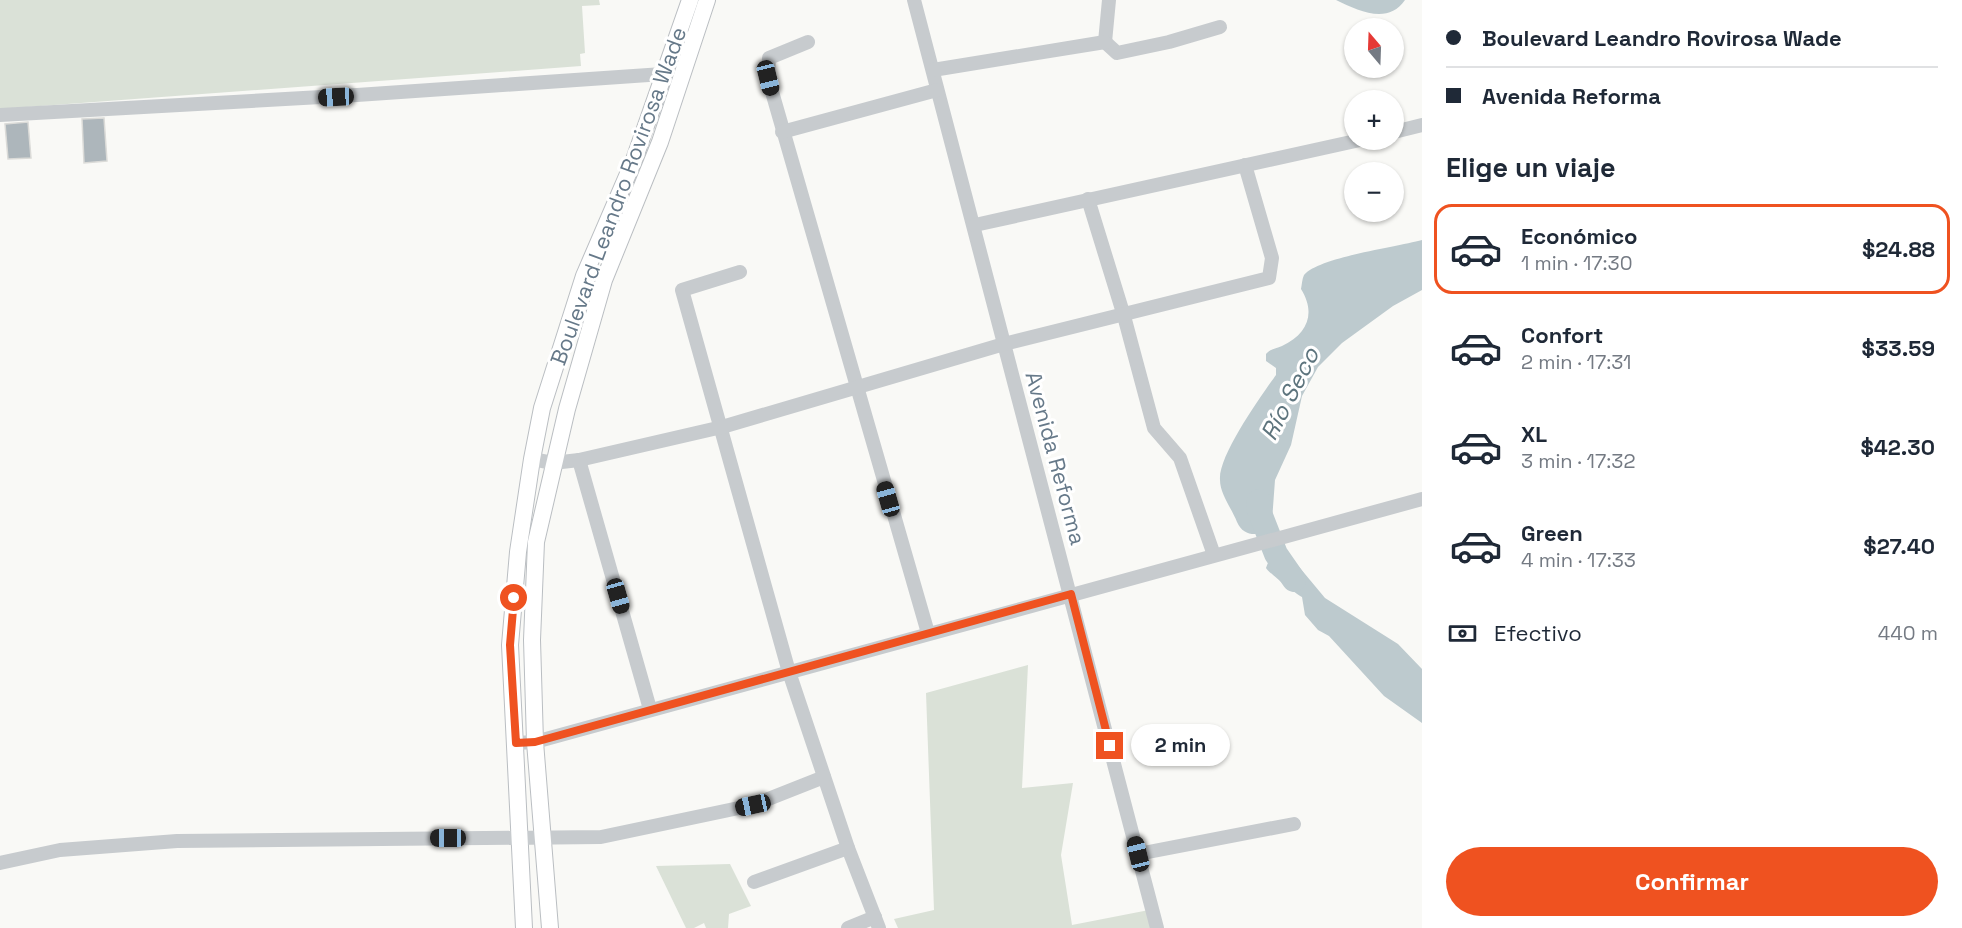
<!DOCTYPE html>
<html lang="es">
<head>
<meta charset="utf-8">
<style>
  :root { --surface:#fff; --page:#f6f6f7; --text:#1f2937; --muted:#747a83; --line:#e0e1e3; --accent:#ef5220 }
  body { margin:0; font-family:"Space Grotesk",sans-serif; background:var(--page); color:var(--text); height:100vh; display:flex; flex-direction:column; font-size:22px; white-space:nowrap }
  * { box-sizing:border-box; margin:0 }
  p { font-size:20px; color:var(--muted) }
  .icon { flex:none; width:33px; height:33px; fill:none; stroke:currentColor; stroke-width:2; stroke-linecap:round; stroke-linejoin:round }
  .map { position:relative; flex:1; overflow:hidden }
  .side { display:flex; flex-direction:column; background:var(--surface); width:540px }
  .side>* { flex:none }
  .banner { display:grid; align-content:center; height:132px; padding:0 24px; background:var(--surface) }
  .needle { width:39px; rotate:341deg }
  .tools { position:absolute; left:1344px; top:18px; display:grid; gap:12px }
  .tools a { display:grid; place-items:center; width:60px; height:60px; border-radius:50%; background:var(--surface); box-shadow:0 2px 4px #0004; font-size:30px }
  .end { position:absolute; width:27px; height:27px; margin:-14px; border:8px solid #ef5220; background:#fff; box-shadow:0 0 0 3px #fff }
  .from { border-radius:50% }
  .bubble { position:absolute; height:42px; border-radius:21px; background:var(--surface); box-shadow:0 2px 4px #0004; font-size:20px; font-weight:700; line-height:42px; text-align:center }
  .car { position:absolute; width:18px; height:36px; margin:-18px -9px; border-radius:8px; box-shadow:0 0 4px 2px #0007; background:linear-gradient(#222 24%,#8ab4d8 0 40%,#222 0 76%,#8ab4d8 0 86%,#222 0) }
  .banner b { display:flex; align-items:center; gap:21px; height:57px; font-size:22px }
  .banner b+b { border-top:2px solid var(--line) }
  .banner i { width:15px; height:15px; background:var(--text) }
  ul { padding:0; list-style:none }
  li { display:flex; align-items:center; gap:18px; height:90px; margin:0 12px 9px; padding:0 12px; border:3px solid transparent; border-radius:18px }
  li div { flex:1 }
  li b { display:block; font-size:22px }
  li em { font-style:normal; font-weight:700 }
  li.current { border-color:var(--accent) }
  li>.icon { width:54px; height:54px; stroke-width:1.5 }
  h2 { padding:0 24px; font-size:27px; line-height:72px }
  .pay { display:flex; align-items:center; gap:15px; height:66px; padding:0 24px; font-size:22px }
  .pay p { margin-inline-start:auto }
  .primary-button { display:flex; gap:12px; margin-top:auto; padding:12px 24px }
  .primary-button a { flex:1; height:69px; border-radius:36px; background:var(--accent); color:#fff; font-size:24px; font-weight:700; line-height:69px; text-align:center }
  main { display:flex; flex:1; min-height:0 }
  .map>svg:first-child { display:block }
  .green { fill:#dae1d7 }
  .water { fill:#bdcace }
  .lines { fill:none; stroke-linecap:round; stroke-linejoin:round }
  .river { stroke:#bdcace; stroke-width:24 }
  .building { fill:#adb6bb; stroke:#dbdbd8; stroke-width:1.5 }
  .major-casing { stroke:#babec2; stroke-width:18 }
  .minor { stroke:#c7cbce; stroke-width:14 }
  .major { stroke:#fff; stroke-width:16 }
  .route { stroke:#ef5220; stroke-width:8 }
  .labels { text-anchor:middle; stroke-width:6; stroke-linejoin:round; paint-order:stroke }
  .street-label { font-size:22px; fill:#667989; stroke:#fff }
  .water-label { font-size:24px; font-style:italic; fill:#5d747d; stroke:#fff }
</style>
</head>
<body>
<main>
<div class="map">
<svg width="1422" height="928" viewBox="0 0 1422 928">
  <rect width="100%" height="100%" fill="#f9f9f6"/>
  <g class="green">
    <path d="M0,0H599L600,5L582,6L585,53L580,54L581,66L0,109Z"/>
    <path d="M1028,665L1022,788L1073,783L1061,855L1072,925L1149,910L1154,928H898L894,919L934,910L926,693Z"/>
    <path d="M730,864L751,906L729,914L728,928H706L704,923L694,928H686L656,866Z"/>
  </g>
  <g class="water">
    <path d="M1336,0H1405C1388,25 1359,11 1336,0Z"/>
    <path d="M1422,240V290L1393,306L1342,343L1318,367L1302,396L1291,445L1275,480L1272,521L1268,531C1256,536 1243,536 1237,522C1232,509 1220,494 1220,480C1218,456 1261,396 1276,375V368L1266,361V354C1271,348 1276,349 1282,346C1308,334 1316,313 1301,289C1302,284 1302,279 1304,275C1319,257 1397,247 1422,240Z"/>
    <path d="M1283,552L1290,556L1325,598L1398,644L1422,669V723L1384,696L1329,636L1318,630L1305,615L1302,597C1297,595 1268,572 1266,568C1269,558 1274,554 1283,552Z"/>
  </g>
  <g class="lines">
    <path class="river" d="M1259,501L1258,508L1276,554L1294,580"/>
  </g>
  <g class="building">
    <path d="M104,118L107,161L84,163L82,119Z"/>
    <path d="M28,122L31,158L8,159L5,124Z"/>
  </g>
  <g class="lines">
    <defs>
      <g id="major">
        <path d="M524,928L510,645L518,552L532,459L542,408L584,276L634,160L690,0"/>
        <path d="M550,928L535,742L532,640L536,542L567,409L604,280L660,142L707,0"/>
      </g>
    </defs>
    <use href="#major" class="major-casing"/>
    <g class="minor">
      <path d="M914,0L1157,928"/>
      <path d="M808,42L769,58L768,78L928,633"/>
      <path d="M1105,42L1117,53L1169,42L1220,27"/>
      <path d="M1105,42L1109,0"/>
      <path d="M933,70L1105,42"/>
      <path d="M0,115L357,95L663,74"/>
      <path d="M782,132L937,90"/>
      <path d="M1394,132L1422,125"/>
      <path d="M1088,199L1124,316L1154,428L1180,458L1214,555"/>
      <path d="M975,225L1360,140"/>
      <path d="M740,272L682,290L789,672L848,848L879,928"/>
      <path d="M532,459L553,463L579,460L722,427L1004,344L1269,278L1272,258L1245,165"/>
      <path d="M579,460L650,709"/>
      <path d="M516,743L535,742L1422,499"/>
      <path d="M1138,854L1294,824"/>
      <path d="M0,863L60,850L177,841L601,837L753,805L824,777"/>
      <path d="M754,882L848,848"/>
      <path d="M848,928L875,917"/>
    </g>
    <use href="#major" class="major"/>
  </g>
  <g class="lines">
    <path class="route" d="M514,598L510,645L516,743L535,742L1071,594L1110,746"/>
  </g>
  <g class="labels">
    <g class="street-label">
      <text transform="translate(618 196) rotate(-70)" y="8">Boulevard Leandro Rovirosa Wade</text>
      <text transform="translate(1056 458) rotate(75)" y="8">Avenida Reforma</text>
    </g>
    <g class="water-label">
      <text transform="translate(1290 394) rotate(-63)" y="8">Río Seco</text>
    </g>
  </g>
</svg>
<div class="tools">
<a><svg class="needle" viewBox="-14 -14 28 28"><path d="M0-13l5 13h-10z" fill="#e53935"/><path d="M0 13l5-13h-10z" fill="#747a83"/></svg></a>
<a>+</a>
<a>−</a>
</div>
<i class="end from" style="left:514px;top:598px"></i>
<i class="end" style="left:1110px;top:746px"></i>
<div class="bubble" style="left:1131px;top:724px;width:99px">2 min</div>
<i class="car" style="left:768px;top:78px;rotate:166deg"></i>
<i class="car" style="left:336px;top:97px;rotate:267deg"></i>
<i class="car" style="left:888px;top:499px;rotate:344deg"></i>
<i class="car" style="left:618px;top:596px;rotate:164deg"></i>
<i class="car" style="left:753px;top:805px;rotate:258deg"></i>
<i class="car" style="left:448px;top:838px;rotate:270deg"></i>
<i class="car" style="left:1138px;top:854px;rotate:346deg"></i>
</div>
<section class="side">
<div class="banner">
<b><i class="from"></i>Boulevard Leandro Rovirosa Wade</b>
<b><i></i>Avenida Reforma</b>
</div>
<h2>Elige un viaje</h2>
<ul>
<li class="current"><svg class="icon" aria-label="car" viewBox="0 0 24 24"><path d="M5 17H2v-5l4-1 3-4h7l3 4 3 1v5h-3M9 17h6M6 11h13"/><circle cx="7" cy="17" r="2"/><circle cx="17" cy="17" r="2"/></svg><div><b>Económico</b><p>1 min · 17:30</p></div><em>$24.88</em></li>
<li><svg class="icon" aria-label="car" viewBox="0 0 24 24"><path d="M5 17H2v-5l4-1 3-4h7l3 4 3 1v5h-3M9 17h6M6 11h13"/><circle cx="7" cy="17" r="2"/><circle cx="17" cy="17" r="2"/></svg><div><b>Confort</b><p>2 min · 17:31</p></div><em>$33.59</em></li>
<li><svg class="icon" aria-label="car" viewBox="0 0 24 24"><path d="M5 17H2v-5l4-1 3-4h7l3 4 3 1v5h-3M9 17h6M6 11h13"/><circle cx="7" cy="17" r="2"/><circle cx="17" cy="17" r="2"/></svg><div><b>XL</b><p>3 min · 17:32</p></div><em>$42.30</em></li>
<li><svg class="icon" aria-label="car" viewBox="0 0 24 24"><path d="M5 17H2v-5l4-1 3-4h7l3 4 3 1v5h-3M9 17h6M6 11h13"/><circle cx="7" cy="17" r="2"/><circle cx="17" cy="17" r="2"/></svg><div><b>Green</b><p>4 min · 17:33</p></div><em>$27.40</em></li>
</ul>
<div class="pay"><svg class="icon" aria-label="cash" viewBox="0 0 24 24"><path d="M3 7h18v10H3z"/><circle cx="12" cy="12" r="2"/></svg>Efectivo<p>440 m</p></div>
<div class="primary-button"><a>Confirmar</a></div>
</section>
</main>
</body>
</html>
